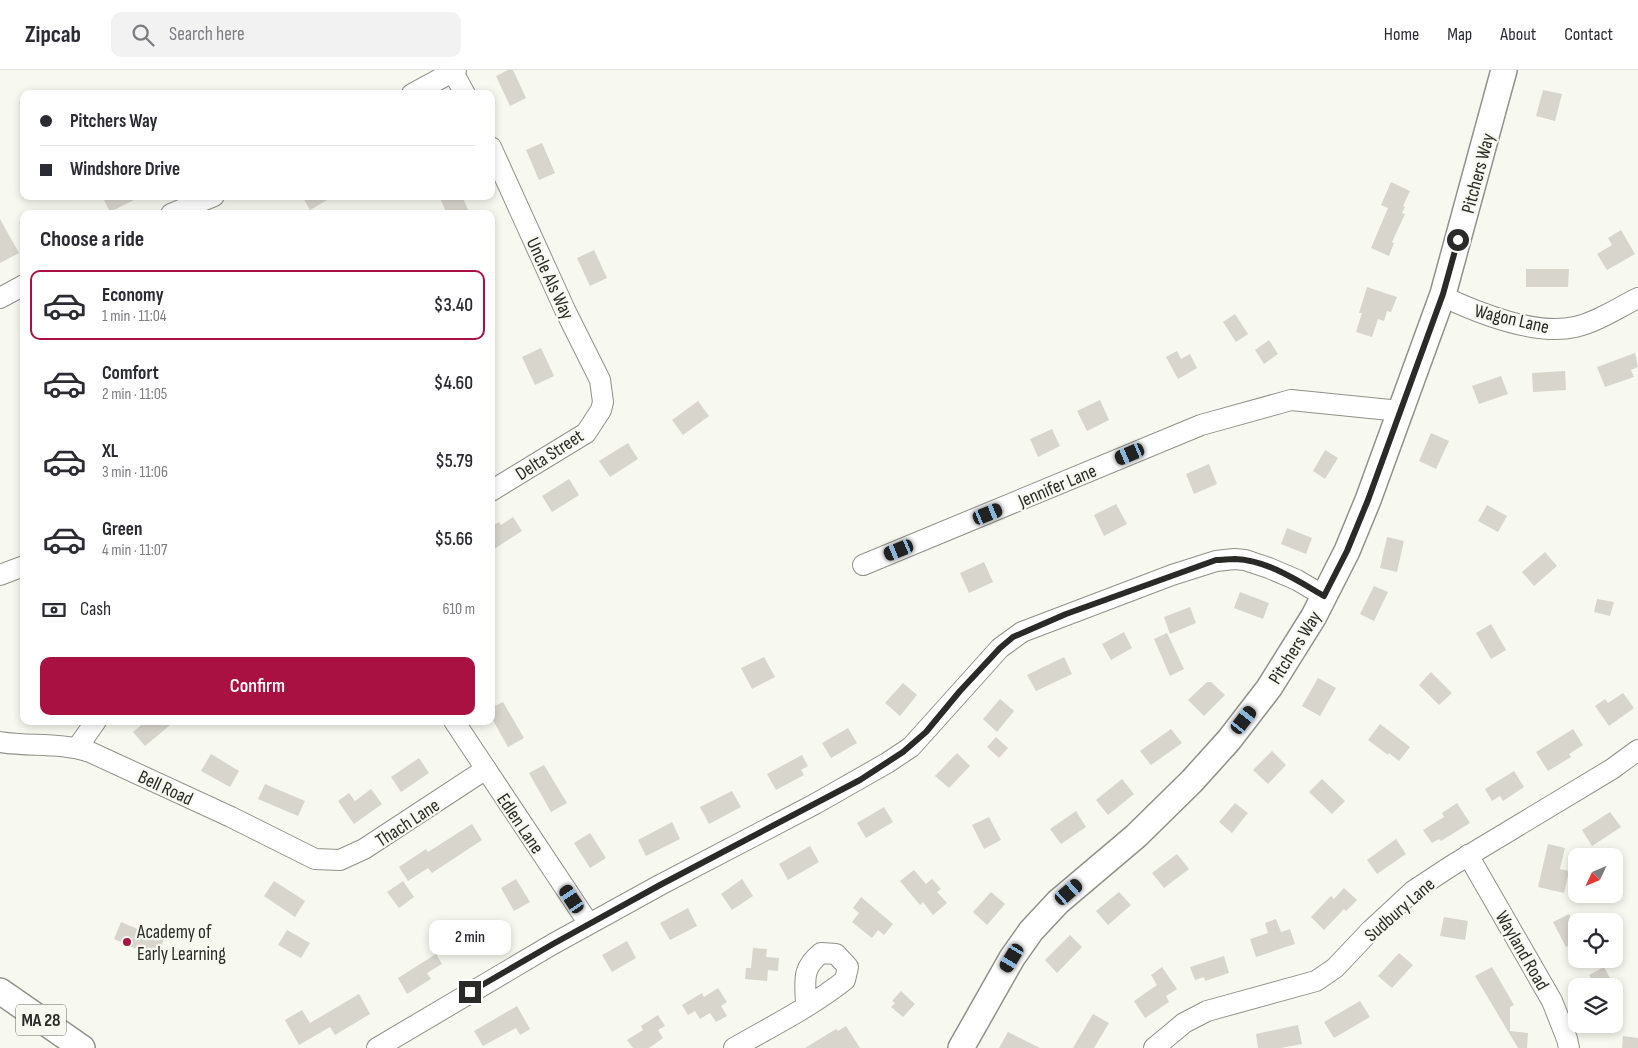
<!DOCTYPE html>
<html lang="en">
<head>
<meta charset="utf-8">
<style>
  :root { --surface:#fff; --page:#f2f2f3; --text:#2b2b33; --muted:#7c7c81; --line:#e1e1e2; --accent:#a81142 }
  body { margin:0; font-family:"Sofia Sans Condensed",sans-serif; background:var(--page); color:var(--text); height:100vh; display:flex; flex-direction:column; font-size:19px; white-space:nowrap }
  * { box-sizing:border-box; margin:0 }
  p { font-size:16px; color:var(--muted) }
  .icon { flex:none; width:28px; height:28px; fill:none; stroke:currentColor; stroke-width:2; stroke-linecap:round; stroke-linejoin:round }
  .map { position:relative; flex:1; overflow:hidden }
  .side { position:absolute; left:20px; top:140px; width:475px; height:515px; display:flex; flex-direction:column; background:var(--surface); border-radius:10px; box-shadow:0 2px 8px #0003 }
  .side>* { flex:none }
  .hud { position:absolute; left:20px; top:20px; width:475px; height:110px; border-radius:10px; box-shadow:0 2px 8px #0003; display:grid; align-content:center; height:110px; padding:0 20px; background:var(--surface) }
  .needle { width:32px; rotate:226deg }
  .buttons { position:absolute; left:1568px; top:778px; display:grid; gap:10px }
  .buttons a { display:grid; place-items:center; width:55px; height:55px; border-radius:10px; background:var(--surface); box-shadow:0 2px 8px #0003; font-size:25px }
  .end { position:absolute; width:22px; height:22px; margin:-11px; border:6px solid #2a2b28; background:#fff; box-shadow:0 0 0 2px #fff }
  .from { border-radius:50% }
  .bubble { position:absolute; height:35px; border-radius:10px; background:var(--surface); box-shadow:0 2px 8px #0003; font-size:16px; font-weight:600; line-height:35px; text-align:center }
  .car { position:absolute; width:15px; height:30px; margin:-15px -8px; border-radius:6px; box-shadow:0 0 4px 1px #0007; background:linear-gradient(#222 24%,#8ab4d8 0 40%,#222 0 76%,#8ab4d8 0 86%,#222 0) }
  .hud b { display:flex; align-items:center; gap:18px; height:48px; font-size:19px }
  .hud b+b { border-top:1px solid var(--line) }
  .hud i { width:12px; height:12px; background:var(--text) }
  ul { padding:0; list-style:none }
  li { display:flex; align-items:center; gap:15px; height:70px; margin:0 10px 8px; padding:0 10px; border:2px solid transparent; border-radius:10px }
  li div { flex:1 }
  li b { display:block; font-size:19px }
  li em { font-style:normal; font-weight:600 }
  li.on { border-color:var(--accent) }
  li>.icon { width:45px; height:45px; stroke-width:1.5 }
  h2 { padding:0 20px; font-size:22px; line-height:60px }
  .pay { display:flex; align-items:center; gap:12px; height:55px; padding:0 20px; font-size:19px }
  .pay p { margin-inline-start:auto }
  .cta { display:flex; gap:10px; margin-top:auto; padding:10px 20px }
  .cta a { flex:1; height:58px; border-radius:10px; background:var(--accent); color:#fff; font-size:20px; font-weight:600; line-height:58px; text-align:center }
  header { display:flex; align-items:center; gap:30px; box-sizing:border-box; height:70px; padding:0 25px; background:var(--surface); border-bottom:1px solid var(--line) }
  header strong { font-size:24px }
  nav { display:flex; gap:28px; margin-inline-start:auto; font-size:18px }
  .search { width:350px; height:45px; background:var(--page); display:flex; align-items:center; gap:12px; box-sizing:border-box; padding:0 18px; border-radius:10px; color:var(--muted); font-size:19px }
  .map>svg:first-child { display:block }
  .building { fill:#d8d5cd }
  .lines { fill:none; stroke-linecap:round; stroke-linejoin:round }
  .minor-casing { stroke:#909189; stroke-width:22 }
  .major-casing { stroke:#909189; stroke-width:28 }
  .minor { stroke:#fff; stroke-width:20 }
  .major { stroke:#fff; stroke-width:25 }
  .route { stroke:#2a2b28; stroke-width:6 }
  .poi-dot { fill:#a81142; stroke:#f7f8ef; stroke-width:2 }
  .labels { text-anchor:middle; stroke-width:4.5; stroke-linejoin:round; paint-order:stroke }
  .shield { fill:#f7f8ef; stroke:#686864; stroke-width:1 }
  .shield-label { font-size:18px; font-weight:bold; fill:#2a2b28 }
  .street-label { font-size:19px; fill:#2a2b28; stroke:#f7f8ef }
  .poi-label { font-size:19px; fill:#2a2b28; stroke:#f7f8ef; text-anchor:start }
</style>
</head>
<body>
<header>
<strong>Zipcab</strong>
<div class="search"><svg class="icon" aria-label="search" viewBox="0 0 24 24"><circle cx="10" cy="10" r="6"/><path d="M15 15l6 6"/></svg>Search here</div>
<nav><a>Home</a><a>Map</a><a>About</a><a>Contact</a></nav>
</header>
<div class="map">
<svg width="1638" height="978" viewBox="0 0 1638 978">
  <rect width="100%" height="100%" fill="#f7f8ef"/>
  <g class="building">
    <path d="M508,0H513L526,28L510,36L496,6Z"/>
    <path d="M1543,20L1562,24L1555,51L1536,46Z"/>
    <path d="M542,73L555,103L539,110L526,80Z"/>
    <path d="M1391,112L1410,121L1403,136L1405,137L1402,143L1405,144L1392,172L1394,173L1389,186L1371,178L1388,138L1381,135Z"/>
    <path d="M102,126H142L110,142Z"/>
    <path d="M302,126H334L310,140Z"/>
    <path d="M439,126H462L470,144H447Z"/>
    <path d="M0,149L19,183L0,193Z"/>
    <path d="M1621,160L1635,184L1607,200L1597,184L1612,175L1608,168Z"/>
    <path d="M594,180L607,208L590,216L577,188Z"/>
    <path d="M1526,199H1569L1568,217H1526Z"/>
    <path d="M1367,217L1397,227L1391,242L1387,241L1384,251L1378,249L1372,267L1356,262L1362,243H1359Z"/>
    <path d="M1235,244L1248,264L1236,272L1223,252Z"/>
    <path d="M1269,270L1278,284L1264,294L1255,280Z"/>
    <path d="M541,278L554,306L535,315L522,287Z"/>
    <path d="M1177,281L1181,289L1190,284L1197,298L1178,309L1166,287Z"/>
    <path d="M1635,283L1638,297L1631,300L1634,307L1605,317L1597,297Z"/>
    <path d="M1565,301L1566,320L1533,322L1532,303Z"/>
    <path d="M1501,306L1508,324L1479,334L1472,316Z"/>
    <path d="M1100,330L1109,350L1087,361L1077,341Z"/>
    <path d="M698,331L709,346L683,365L672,350Z"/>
    <path d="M1052,359L1060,376L1038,387L1030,369Z"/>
    <path d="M1431,363L1449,371L1436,399L1419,391Z"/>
    <path d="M628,373L638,389L610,407L599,391Z"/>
    <path d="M1325,380L1338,388L1325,409L1313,401Z"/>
    <path d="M1209,394L1217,414L1194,424L1186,404Z"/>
    <path d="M569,409L579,425L552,442L542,426Z"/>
    <path d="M1116,434L1127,454L1104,466L1094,445Z"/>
    <path d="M1487,435L1507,446L1498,462L1478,451Z"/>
    <path d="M513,447L522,461L491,481V457L499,452L501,455Z"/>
    <path d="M1287,458L1312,468L1306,484L1281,474Z"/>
    <path d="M1387,467L1404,471L1397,502L1380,498Z"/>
    <path d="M1545,482L1557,496L1534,516L1522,502Z"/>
    <path d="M984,492L993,512L969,523L960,503Z"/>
    <path d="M1374,516L1388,522L1374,551L1360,544Z"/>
    <path d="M1240,522L1269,533L1263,549L1234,538Z"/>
    <path d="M1597,529L1614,532L1610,546L1594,542Z"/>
    <path d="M1190,537L1196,553L1170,564L1164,547Z"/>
    <path d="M1491,554L1506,580L1491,589L1476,563Z"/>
    <path d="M1124,562L1132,578L1111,590L1102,574Z"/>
    <path d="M1167,563L1184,599L1170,606L1154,569Z"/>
    <path d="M764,587L775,607L752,619L741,598Z"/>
    <path d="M1064,587L1072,604L1036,621L1027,605Z"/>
    <path d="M1431,602L1452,623L1439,635L1419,615Z"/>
    <path d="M1318,608L1336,618L1320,646L1302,636Z"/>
    <path d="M1207,612H1211L1225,625L1204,646L1188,630Z"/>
    <path d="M903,613L917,625L900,646L885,633Z"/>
    <path d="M1623,623L1634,638L1609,656L1595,636L1605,629L1608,633Z"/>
    <path d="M1000,629L1014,641L997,662L983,649Z"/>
    <path d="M503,632L524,668L508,677L491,647V638Z"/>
    <path d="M146,651H175L145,676L133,662Z"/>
    <path d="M1380,654L1410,677L1399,691L1389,683L1388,685L1368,670Z"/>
    <path d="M848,658L857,673L831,688L822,673Z"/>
    <path d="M1171,659L1182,673L1151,695L1140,681Z"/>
    <path d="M1573,659L1583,675L1569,684L1571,687L1548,701L1536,682Z"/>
    <path d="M996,667L1008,678L999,688L987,677Z"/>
    <path d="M1272,681L1286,695L1268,714L1253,700Z"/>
    <path d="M957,683L970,696L949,718L935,706Z"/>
    <path d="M211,684L239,701L230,717L201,701Z"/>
    <path d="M802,685L808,696L801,700L804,705L776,720L767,704Z"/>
    <path d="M419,688L429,703L401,722L391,707Z"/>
    <path d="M544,695L567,733L551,742L529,703Z"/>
    <path d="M1514,701L1524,717L1503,731L1500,726L1492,731L1485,719Z"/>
    <path d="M1122,709L1134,724L1108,745L1096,730Z"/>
    <path d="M1322,709L1345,731L1332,744L1309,722Z"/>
    <path d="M265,714L305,731L298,746L258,729Z"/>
    <path d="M371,719L382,734L354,754L338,731L349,723L355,731Z"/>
    <path d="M732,721L741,737L709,754L700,737Z"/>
    <path d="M1235,733L1248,743L1232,763L1219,752Z"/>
    <path d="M1457,733L1470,753L1441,771L1439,769L1432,773L1423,760L1444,747L1442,743Z"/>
    <path d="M884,737L893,752L866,768L857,753Z"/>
    <path d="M1076,741L1086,757L1061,774L1050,759Z"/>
    <path d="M1610,742L1621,757L1592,776L1582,760Z"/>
    <path d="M989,747L1001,770L984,779L972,755Z"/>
    <path d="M672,752L680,769L646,786L638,770Z"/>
    <path d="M472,754L482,770L432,803L428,798L408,811L399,797L426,779L428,782Z"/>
    <path d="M590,763L606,788L590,798L574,773Z"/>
    <path d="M1396,769L1406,784L1377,804L1367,790Z"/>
    <path d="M1548,774L1565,778L1560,799L1569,801L1564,823L1538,817Z"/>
    <path d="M810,776L819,792L788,810L779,794Z"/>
    <path d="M1177,784L1189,799L1164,818L1152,803Z"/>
    <path d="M914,800L926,814L932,809L941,819L937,822L947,833L933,845L923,832L920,835L900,811Z"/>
    <path d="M516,809L530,832L514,841L501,818Z"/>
    <path d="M742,809L753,826L732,840L721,824Z"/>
    <path d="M274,811L305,831L295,847L264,826Z"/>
    <path d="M403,811L414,827L399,838L387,822Z"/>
    <path d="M1344,818L1357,830L1346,841L1344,839L1324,860L1311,847L1331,826L1334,829Z"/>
    <path d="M991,822L1005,834L987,855L973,842Z"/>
    <path d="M1119,822L1131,835L1108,855L1096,841Z"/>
    <path d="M861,827L893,854L884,865L878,860L872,868L852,852L859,843L853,838Z"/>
    <path d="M688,838L697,856L670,870L660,853Z"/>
    <path d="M1569,844L1576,857V872L1566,877L1553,852Z"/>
    <path d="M1444,847L1468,851L1465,870L1440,866Z"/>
    <path d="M1276,849L1281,862L1290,859L1295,874L1256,887L1250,869L1268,863L1265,853Z"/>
    <path d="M121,852L152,865L153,862L165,867L157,885L149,881L148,884L114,869Z"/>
    <path d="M287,860L310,873L301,888L278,875Z"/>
    <path d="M1070,865L1082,877L1057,903L1045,890Z"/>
    <path d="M627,871L636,888L612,902L602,885Z"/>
    <path d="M753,878L767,879L766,887L779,888L778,901L768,900L767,911L745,909L746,898H751Z"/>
    <path d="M1399,883L1413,895L1392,918L1378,906Z"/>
    <path d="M436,884L442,894L427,903L431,909L407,924L398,908Z"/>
    <path d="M1224,886L1229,903L1205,911L1204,907L1195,910L1190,897Z"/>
    <path d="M1162,897L1177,919L1166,926L1169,932L1145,948L1134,931L1157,915L1151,905Z"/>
    <path d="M1492,897L1514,935L1510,937V961L1528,963L1527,978H1518L1475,906Z"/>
    <path d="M1604,897L1614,916H1595L1589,905Z"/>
    <path d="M718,918L727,932L721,936L727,946L716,952L710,943L700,949L695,941L688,945L682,935L702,923L704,927Z"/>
    <path d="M901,921L915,934L903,947L891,937L895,933L892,931Z"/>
    <path d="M359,924L370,944L335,965L330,957L299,975L285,950L302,940L310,953Z"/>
    <path d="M1360,931L1370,947L1334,968L1324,952Z"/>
    <path d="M517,936L530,959L520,965L516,958L483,976L474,961Z"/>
    <path d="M1093,944L1109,953L1094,978H1073Z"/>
    <path d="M658,945L665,956L658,960L663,968L649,978H633L627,970L643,960L641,956Z"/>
    <path d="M1298,955L1302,974L1281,978H1258L1256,964Z"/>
    <path d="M846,956L860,978H805L836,959L838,961Z"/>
    <path d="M1008,962L1040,978H999Z"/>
    <path d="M1623,966L1638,968V978H1622Z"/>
  </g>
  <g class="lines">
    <defs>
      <g id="minor">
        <path d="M453,2L465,24"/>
        <path d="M412,24L456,0"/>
        <path d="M491,77L565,240L600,310L603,332L601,340L586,363L491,421"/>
        <path d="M171,144L214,126"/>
        <path d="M1442,226C1478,243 1536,266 1575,257C1597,252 1618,238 1638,228"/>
        <path d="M0,228L24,215"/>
        <path d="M863,495L1201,355L1291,330L1400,341"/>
        <path d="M0,505L24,496"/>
        <path d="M454,651L589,854"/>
        <path d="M0,672C30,677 60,672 90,682L231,747L315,789L340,790L364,779L486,699"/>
        <path d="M77,678L96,651"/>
        <path d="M1468,785L1552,931L1567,969L1569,978"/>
        <path d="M377,978L553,874L660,815L815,734L887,693L911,677L1000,578L1022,562L1172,505L1216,491L1234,489L1245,490L1269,498L1297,510L1324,526"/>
        <path d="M734,978C772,956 811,937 845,910L848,897L836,884L821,883C800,900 806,912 806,937"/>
        <path d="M1154,978L1184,953L1207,941L1316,911L1335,898L1371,860L1413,821L1451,796L1612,699L1638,680"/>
      </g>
      <g id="major">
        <path d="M0,921L82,978"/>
        <path d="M961,978L1012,888L1031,861L1058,832L1136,766L1192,711L1229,670L1269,618L1314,546L1347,481L1368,430L1443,224L1504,0"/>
      </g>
    </defs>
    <use href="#minor" class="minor-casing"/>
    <use href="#major" class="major-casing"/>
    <use href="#minor" class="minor"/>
    <use href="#major" class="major"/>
  </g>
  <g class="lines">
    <path class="route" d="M470,922L553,874L660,815L860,710L903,682L926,662L960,621L1000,578L1013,567L1066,544L1216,490C1222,490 1229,489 1235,489C1267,490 1298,511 1324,526L1347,481L1368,430L1443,224L1458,170"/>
  </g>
  <circle class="poi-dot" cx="127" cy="872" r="5"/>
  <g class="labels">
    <rect class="shield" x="16" y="934.5" width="50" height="31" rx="4"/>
    <g class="shield-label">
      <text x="41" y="956">MA 28</text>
    </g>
    <g class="street-label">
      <text transform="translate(1477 103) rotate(-75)" y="7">Pitchers Way</text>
      <text transform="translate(551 208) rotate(65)" y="7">Uncle Als Way</text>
      <text transform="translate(1512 248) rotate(13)" y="7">Wagon Lane</text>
      <text transform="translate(549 384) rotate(-33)" y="7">Delta Street</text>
      <text transform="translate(1057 415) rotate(-23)" y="7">Jennifer Lane</text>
      <text transform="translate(1294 577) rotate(-58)" y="7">Pitchers Way</text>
      <text transform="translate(166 717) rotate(25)" y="7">Bell Road</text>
      <text transform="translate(407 752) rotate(-33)" y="7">Thach Lane</text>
      <text transform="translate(521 753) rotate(56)" y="7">Edlen Lane</text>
      <text transform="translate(1399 839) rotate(-41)" y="7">Sudbury Lane</text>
      <text transform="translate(1523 880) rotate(60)" y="7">Wayland Road</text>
    </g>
    <g class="poi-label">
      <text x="137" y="868">Academy of<tspan x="137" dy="22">Early Learning</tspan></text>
    </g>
  </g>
</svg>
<div class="buttons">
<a><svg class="needle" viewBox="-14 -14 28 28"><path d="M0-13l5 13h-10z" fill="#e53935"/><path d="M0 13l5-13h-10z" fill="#7c7c81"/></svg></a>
<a><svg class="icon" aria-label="locate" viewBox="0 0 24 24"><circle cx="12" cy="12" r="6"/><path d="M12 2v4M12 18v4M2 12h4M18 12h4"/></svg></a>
<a><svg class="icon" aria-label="layers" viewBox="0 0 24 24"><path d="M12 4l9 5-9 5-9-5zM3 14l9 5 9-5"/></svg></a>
</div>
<i class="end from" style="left:1458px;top:170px"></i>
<i class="end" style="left:470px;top:922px"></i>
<div class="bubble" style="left:429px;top:850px;width:82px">2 min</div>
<i class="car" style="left:1130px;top:384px;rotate:247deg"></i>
<i class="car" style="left:988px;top:444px;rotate:68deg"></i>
<i class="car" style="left:899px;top:480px;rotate:248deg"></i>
<i class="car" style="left:1244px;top:650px;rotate:38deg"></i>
<i class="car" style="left:1069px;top:822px;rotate:49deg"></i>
<i class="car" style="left:572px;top:829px;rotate:326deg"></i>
<i class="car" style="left:1012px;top:888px;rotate:211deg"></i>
<div class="hud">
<b><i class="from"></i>Pitchers Way</b>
<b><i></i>Windshore Drive</b>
</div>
<section class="side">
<h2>Choose a ride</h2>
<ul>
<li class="on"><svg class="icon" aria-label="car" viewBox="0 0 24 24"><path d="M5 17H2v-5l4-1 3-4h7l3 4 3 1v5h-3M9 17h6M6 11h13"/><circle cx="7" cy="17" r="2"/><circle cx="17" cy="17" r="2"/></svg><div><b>Economy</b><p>1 min · 11:04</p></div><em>$3.40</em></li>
<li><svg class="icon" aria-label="car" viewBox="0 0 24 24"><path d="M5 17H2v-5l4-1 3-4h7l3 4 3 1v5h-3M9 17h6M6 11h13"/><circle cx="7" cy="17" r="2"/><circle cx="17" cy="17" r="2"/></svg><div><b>Comfort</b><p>2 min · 11:05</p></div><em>$4.60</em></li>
<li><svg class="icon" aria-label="car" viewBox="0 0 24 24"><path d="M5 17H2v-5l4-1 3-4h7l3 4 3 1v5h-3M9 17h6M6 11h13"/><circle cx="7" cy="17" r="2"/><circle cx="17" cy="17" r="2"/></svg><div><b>XL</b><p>3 min · 11:06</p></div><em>$5.79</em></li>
<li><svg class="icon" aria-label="car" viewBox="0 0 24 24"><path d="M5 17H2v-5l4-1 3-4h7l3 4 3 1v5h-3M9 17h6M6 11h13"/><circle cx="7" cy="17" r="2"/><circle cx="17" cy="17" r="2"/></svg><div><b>Green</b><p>4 min · 11:07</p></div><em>$5.66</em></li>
</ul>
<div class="pay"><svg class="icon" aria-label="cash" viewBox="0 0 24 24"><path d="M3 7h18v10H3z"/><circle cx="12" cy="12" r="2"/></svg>Cash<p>610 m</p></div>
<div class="cta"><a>Confirm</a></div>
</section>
</div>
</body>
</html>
